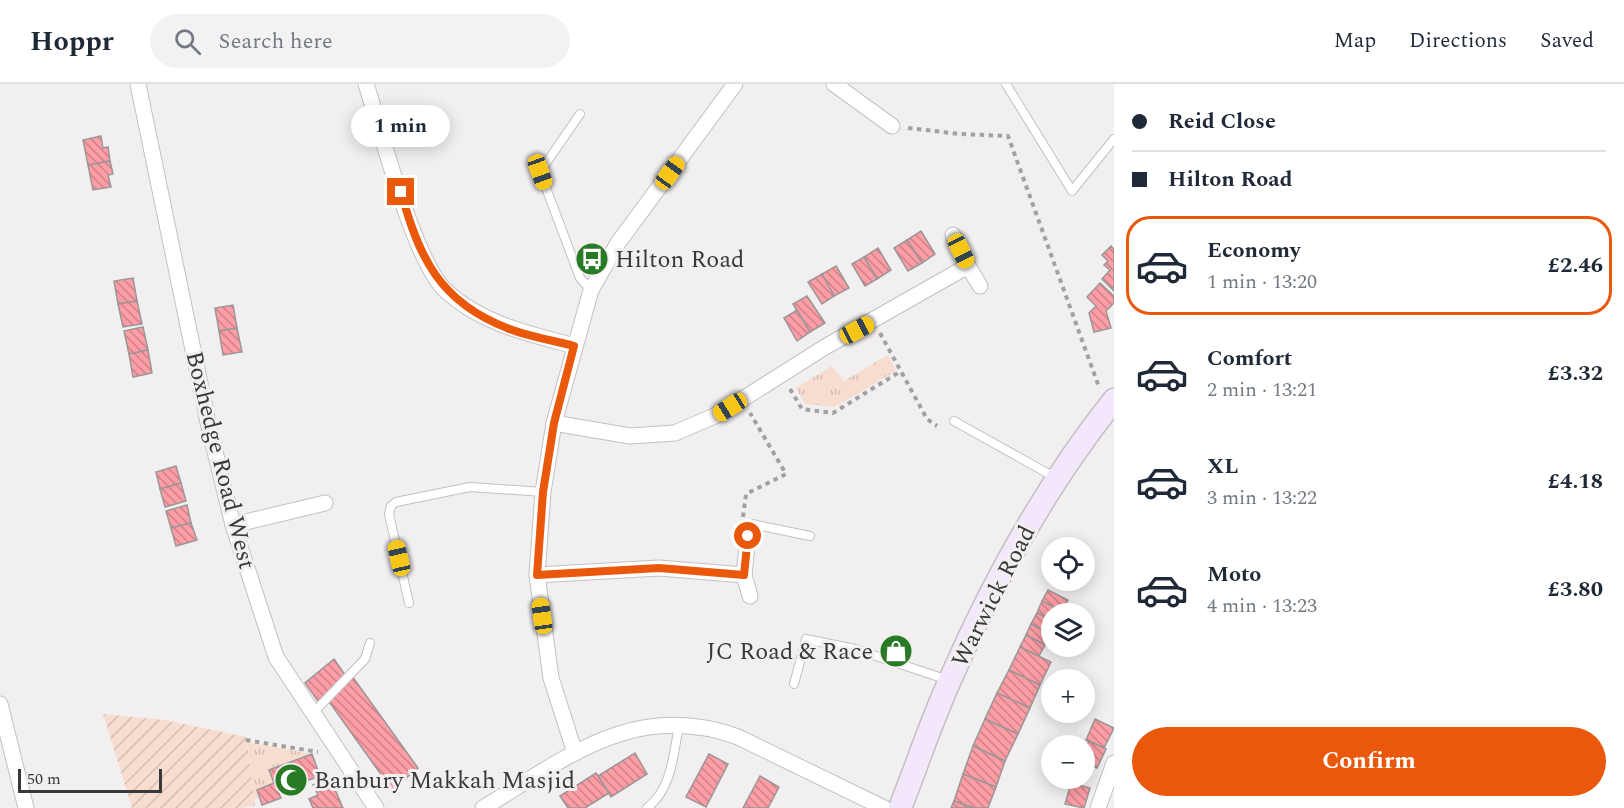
<!DOCTYPE html>
<html lang="en">
<head>
<meta charset="utf-8">
<style>
  :root { --surface:#fff; --page:#f2f2f3; --text:#1f2937; --muted:#747a83; --line:#e0e1e3; --accent:#ea580c }
  body { margin:0; font-family:Spectral,serif; background:var(--page); color:var(--text); height:100vh; display:flex; flex-direction:column; font-size:22px; white-space:nowrap }
  * { box-sizing:border-box; margin:0 }
  p { font-size:20px; color:var(--muted) }
  .icon { flex:none; width:33px; height:33px; fill:none; stroke:currentColor; stroke-width:2; stroke-linecap:round; stroke-linejoin:round }
  .map { position:relative; flex:1; overflow:hidden }
  .details { display:flex; flex-direction:column; background:var(--surface); width:510px }
  .details>* { flex:none }
  .top-card { display:grid; align-content:center; height:132px; padding:0 18px; background:var(--surface) }
  .tools { position:absolute; left:1041px; top:453px; display:grid; gap:12px }
  .tools a { display:grid; place-items:center; width:54px; height:54px; border-radius:50%; background:var(--surface); box-shadow:0 3px 15px #0003; font-size:30px }
  .scale { position:absolute; left:18px; bottom:15px; width:144px; box-sizing:border-box; padding-left:6px; border:3px solid #3a3939; border-top:0; font-size:16px; line-height:21px; white-space:nowrap; color:#3a3939; -webkit-text-stroke:4px #f2eff1; paint-order:stroke }
  .end { position:absolute; width:27px; height:27px; margin:-14px; border:8px solid #ea580c; background:#fff; box-shadow:0 0 0 3px #fff }
  .from { border-radius:50% }
  .bubble { position:absolute; height:42px; border-radius:21px; background:var(--surface); box-shadow:0 3px 15px #0003; font-size:20px; font-weight:700; line-height:42px; text-align:center }
  .car { position:absolute; width:18px; height:36px; margin:-18px -9px; border-radius:8px; box-shadow:0 0 4px 2px #0007; background:linear-gradient(#f5c518 24%,#345 0 40%,#f5c518 0 76%,#345 0 86%,#f5c518 0) }
  .top-card b { display:flex; align-items:center; gap:21px; height:57px; font-size:22px }
  .top-card b+b { border-top:2px solid var(--line) }
  .top-card i { width:15px; height:15px; background:var(--text) }
  ul { padding:0; list-style:none }
  li { display:flex; align-items:center; gap:18px; height:99px; margin:0 12px 9px; padding:0 6px; border:3px solid transparent; border-radius:24px }
  li div { flex:1 }
  li b { display:block; font-size:22px }
  li em { font-style:normal; font-weight:700 }
  li.on { border-color:var(--accent) }
  li>.icon { width:54px; height:54px; stroke-width:1.5 }
  .button { display:flex; gap:12px; margin-top:auto; padding:12px 18px }
  .button a { flex:1; height:69px; border-radius:36px; background:var(--accent); color:#fff; font-size:24px; font-weight:700; line-height:69px; text-align:center }
  header { display:flex; align-items:center; gap:36px; box-sizing:border-box; height:84px; padding:0 30px; background:var(--surface); border-bottom:2px solid var(--line) }
  header strong { font-size:28px }
  nav { display:flex; gap:33px; margin-inline-start:auto; font-size:21px }
  .search { width:420px; height:54px; background:var(--page); display:flex; align-items:center; gap:15px; box-sizing:border-box; padding:0 21px; border-radius:33px; color:var(--muted); font-size:22px }
  main { display:flex; flex:1; min-height:0 }
  .map>svg:first-child { display:block }
  .grass { fill:url(#grass-tufts) }
  .garden { fill:url(#garden-furrows) }
  .building { fill:url(#building-back-hatch); stroke:#9a9797; stroke-width:1.5 }
  .lines { fill:none; stroke-linecap:round; stroke-linejoin:round }
  .lane-casing { stroke:#c4c0c2; stroke-width:10 }
  .street-casing { stroke:#c4c0c2; stroke-width:17 }
  .secondary-casing { stroke:#c4c0c2; stroke-width:25 }
  .path { stroke:#a2a0a1; stroke-width:4; stroke-dasharray:4.5 4.5; stroke-linecap:butt }
  .lane { stroke:#fff; stroke-width:8 }
  .street { stroke:#fff; stroke-width:15 }
  .secondary { stroke:#f3e8fb; stroke-width:22 }
  .route { stroke:#ea580c; stroke-width:8 }
  .labels { text-anchor:middle; stroke-width:6; stroke-linejoin:round; paint-order:stroke }
  .poi-label { font-size:24px; fill:#3a3939; stroke:#f2eff1; text-anchor:start }
  .street-label { font-size:24px; fill:#3a3939; stroke:#f2eff1 }
</style>
</head>
<body>
<header>
<strong>Hoppr</strong>
<div class="search"><svg class="icon" aria-label="search" viewBox="0 0 24 24"><circle cx="10" cy="10" r="6"/><path d="M15 15l6 6"/></svg>Search here</div>
<nav><a>Map</a><a>Directions</a><a>Saved</a></nav>
</header>
<main>
<div class="map">
<svg width="1114" height="724" viewBox="0 0 1114 724">
  <defs>
    <pattern id="grass-tufts" width="24" height="20" patternUnits="userSpaceOnUse" patternTransform="scale(1.5)"><rect width="24" height="20" fill="#f7dcd0"/><path d="M3 7l-1-3M5 7V3M7 7l1-3M15 17l-1-3M17 17v-4M19 17l1-3" fill="none" stroke="#d4beb3"/></pattern>
    <pattern id="garden-furrows" width="10" height="10" patternUnits="userSpaceOnUse" patternTransform="scale(1.5)"><rect width="10" height="10" fill="#f7dcd0"/><path d="M-1 1l2-2M0 10L10 0M9 11l2-2" fill="none" stroke="#d4beb3"/></pattern>
    <pattern id="building-back-hatch" width="6" height="6" patternUnits="userSpaceOnUse" patternTransform="scale(1.5)"><rect width="6" height="6" fill="#fd9da6"/><path d="M-1 5l2 2M0 0l6 6M5-1l2 2" fill="none" stroke="#ce8188"/></pattern>
  </defs>
  <rect width="100%" height="100%" fill="#f2eff1"/>
  <g class="grass">
    <path d="M888,271L896,287L835,323L805,320L796,304L832,282L844,297Z"/>
    <path d="M247,658L312,670L269,686L274,699L257,706L259,713L254,716Z"/>
  </g>
  <path class="garden" d="M103,630L165,636L246,653L255,721L241,724H132Z"/>
  <g class="building">
    <path d="M101,52L103,64L108,63L110,77L88,81L83,56Z"/>
    <path d="M110,77L113,90L108,91L111,103L93,106L88,81Z"/>
    <path d="M921,147L935,170L922,179L907,156Z"/>
    <path d="M907,156L922,179L908,187L894,164Z"/>
    <path d="M1111,162L1114,165V207L1102,195L1110,186L1104,181L1108,177L1102,171Z"/>
    <path d="M878,164L891,186L877,195L864,173Z"/>
    <path d="M864,173L877,195L865,202L852,180Z"/>
    <path d="M836,182L849,204L834,212L822,190Z"/>
    <path d="M822,190L834,212L822,220L808,198Z"/>
    <path d="M133,194L137,217L118,220L114,197Z"/>
    <path d="M1100,199L1114,212V219L1106,227L1111,244L1094,248L1089,229L1096,222L1087,213Z"/>
    <path d="M807,212L825,239L810,248L793,220Z"/>
    <path d="M137,217L142,240L123,243L118,220Z"/>
    <path d="M233,221L237,244L219,247L215,224Z"/>
    <path d="M797,226L810,248L797,257L784,234Z"/>
    <path d="M143,243L148,266L129,270L124,247Z"/>
    <path d="M237,244L242,268L223,271L219,247Z"/>
    <path d="M148,266L152,289L133,293L129,270Z"/>
    <path d="M176,382L181,399L160,405L156,388Z"/>
    <path d="M181,399L186,417L165,423L160,405Z"/>
    <path d="M187,421L191,439L171,444L166,427Z"/>
    <path d="M191,439L197,456L176,462L171,444Z"/>
    <path d="M1052,496H1074L1071,504Z"/>
    <path d="M1048,506L1068,516L1062,527L1042,517Z"/>
    <path d="M1042,517L1062,527L1061,530H1052V536L1037,529Z"/>
    <path d="M1037,529L1052,536L1051,550L1031,540Z"/>
    <path d="M1031,540L1051,550L1045,561L1026,551Z"/>
    <path d="M1026,551L1045,561L1039,572L1020,563Z"/>
    <path d="M889,558L907,563L904,575L885,571Z"/>
    <path d="M1020,563L1051,578L1040,601L1009,586Z"/>
    <path d="M334,575L345,591L318,617L305,599Z"/>
    <path d="M1009,586L1040,601L1030,624L997,609Z"/>
    <path d="M352,592L418,684L392,706L328,616Z"/>
    <path d="M997,609L1030,624L1018,650L985,635Z"/>
    <path d="M985,635L1018,650L1005,677L973,662Z"/>
    <path d="M1095,635L1114,644L1104,664L1086,656Z"/>
    <path d="M1089,657L1106,665L1097,684L1084,679V666Z"/>
    <path d="M973,662L1005,677L996,703L963,690Z"/>
    <path d="M635,669L647,690L611,713L598,692Z"/>
    <path d="M312,670L320,692L278,707L281,714L262,721L257,706L274,699L269,686Z"/>
    <path d="M709,670L728,680L706,723L686,713Z"/>
    <path d="M596,689L609,709L585,724H568L560,712Z"/>
    <path d="M963,690L996,703L988,724H974L954,717Z"/>
    <path d="M760,692L779,703L768,724H743Z"/>
    <path d="M330,694L343,724H313L309,715L318,711L313,701Z"/>
    <path d="M1071,699L1090,704L1084,724L1065,720Z"/>
    <path d="M954,717L974,724H951Z"/>
  </g>
  <g class="lines">
    <defs>
      <g id="lane">
        <path d="M1006,0L1072,107L1114,55"/>
        <path d="M580,30L540,88L580,194L591,206"/>
        <path d="M954,337L1056,394"/>
        <path d="M748,452L752,440L810,452"/>
        <path d="M409,519L389,430L391,422L396,418L470,403L543,408"/>
        <path d="M794,600L806,555L855,565L948,596"/>
        <path d="M313,629L365,575L370,559"/>
        <path d="M647,724C672,705 673,671 679,642"/>
      </g>
      <g id="street">
        <path d="M138,0L209,343L233,441L276,573L376,724"/>
        <path d="M366,0C381,46 414,178 446,207C482,240 529,250 575,262"/>
        <path d="M834,0L892,42"/>
        <path d="M968,182L980,202"/>
        <path d="M554,339L630,352L675,349L719,330L825,263L968,182L953,151"/>
        <path d="M233,441L325,419"/>
        <path d="M537,491L659,484L744,491L748,452"/>
        <path d="M744,491L750,512"/>
        <path d="M0,620L26,724"/>
        <path d="M575,669L551,594L537,491L543,408L554,339L591,206L618,159L735,0"/>
        <path d="M483,724C568,673 635,616 738,653L884,724"/>
        <path d="M1098,724L1114,679"/>
      </g>
      <path id="secondary" d="M900,724C917,681 931,638 950,596C993,497 1047,400 1114,316"/>
    </defs>
    <use href="#lane" class="lane-casing"/>
    <use href="#street" class="street-casing"/>
    <use href="#secondary" class="secondary-casing"/>
    <g class="path">
      <path d="M908,44L960,50L1008,52L1099,303"/>
      <path d="M880,249L927,335L937,342"/>
      <path d="M790,305L802,325L833,329L901,287"/>
      <path d="M743,433L746,410L786,390L750,329"/>
      <path d="M246,656L318,668"/>
    </g>
    <use href="#lane" class="lane"/>
    <use href="#street" class="street"/>
    <use href="#secondary" class="secondary"/>
  </g>
  <g class="lines">
    <path class="route" d="M401,108C419,174 440,218 507,244C528,253 553,256 574,262L554,339L543,408L537,491L659,484L744,491L748,452"/>
  </g>
  <defs>
    <symbol id="bus-disc" viewBox="-11 -11 22 22"><circle r="9.5" fill="#297a25" stroke="#f2eff1"/><path d="M-5-6H5V4H4V6H2V4H-2V6H-4V4H-5ZM-3.5-4V0h7V-4ZM-3.5 1.2v1.5H-2V1.2ZM2 1.2v1.5H3.5V1.2Z" fill="#fff"/></symbol>
    <symbol id="shop-disc" viewBox="-11 -11 22 22"><circle r="9.5" fill="#297a25" stroke="#f2eff1"/><path d="M-5-2.5h2.3a2.7 3.5 0 0 1 5.4 0H5L5.5 6h-11ZM-1.5-2.5h3a1.5 2.3 0 0 0-3 0Z" fill="#fff"/></symbol>
    <symbol id="mosque-disc" viewBox="-11 -11 22 22"><circle r="9.5" fill="#297a25" stroke="#f2eff1"/><path d="M3.5-4.9A6 6 0 1 0 3.5 4.9A5 5 0 1 1 3.5-4.9Z" fill="#fff"/></symbol>
  </defs>
  <g fill-rule="evenodd">
    <use href="#bus-disc" x="573" y="156" width="38" height="38"/>
    <use href="#shop-disc" x="877" y="548" width="38" height="38"/>
    <use href="#mosque-disc" x="272" y="677" width="38" height="38"/>
  </g>
  <g class="labels">
    <g class="poi-label">
      <text x="615" y="183">Hilton Road</text>
      <text x="873" y="575" text-anchor="end">JC Road &amp; Race</text>
      <text x="314" y="704">Banbury Makkah Masjid</text>
    </g>
    <g class="street-label">
      <text transform="translate(221 376) rotate(76)" y="8">Boxhedge Road West</text>
      <text transform="translate(993 512) rotate(-63)" y="8">Warwick Road</text>
    </g>
  </g>
</svg>
<div class="tools">
<a><svg class="icon" aria-label="locate" viewBox="0 0 24 24"><circle cx="12" cy="12" r="6"/><path d="M12 2v4M12 18v4M2 12h4M18 12h4"/></svg></a>
<a><svg class="icon" aria-label="layers" viewBox="0 0 24 24"><path d="M12 4l9 5-9 5-9-5zM3 14l9 5 9-5"/></svg></a>
<a>+</a>
<a>−</a>
</div>
<div class="scale">50 m</div>
<i class="end from" style="left:748px;top:452px"></i>
<i class="end" style="left:401px;top:108px"></i>
<div class="bubble" style="left:351px;top:21px;width:99px">1 min</div>
<i class="car" style="left:540px;top:88px;rotate:160deg"></i>
<i class="car" style="left:670px;top:89px;rotate:36deg"></i>
<i class="car" style="left:961px;top:167px;rotate:154deg"></i>
<i class="car" style="left:857px;top:246px;rotate:62deg"></i>
<i class="car" style="left:730px;top:323px;rotate:238deg"></i>
<i class="car" style="left:399px;top:474px;rotate:347deg"></i>
<i class="car" style="left:542px;top:532px;rotate:352deg"></i>
</div>
<section class="details">
<div class="top-card">
<b><i class="from"></i>Reid Close</b>
<b><i></i>Hilton Road</b>
</div>
<ul>
<li class="on"><svg class="icon" aria-label="car" viewBox="0 0 24 24"><path d="M5 17H2v-5l4-1 3-4h7l3 4 3 1v5h-3M9 17h6M6 11h13"/><circle cx="7" cy="17" r="2"/><circle cx="17" cy="17" r="2"/></svg><div><b>Economy</b><p>1 min · 13:20</p></div><em>£2.46</em></li>
<li><svg class="icon" aria-label="car" viewBox="0 0 24 24"><path d="M5 17H2v-5l4-1 3-4h7l3 4 3 1v5h-3M9 17h6M6 11h13"/><circle cx="7" cy="17" r="2"/><circle cx="17" cy="17" r="2"/></svg><div><b>Comfort</b><p>2 min · 13:21</p></div><em>£3.32</em></li>
<li><svg class="icon" aria-label="car" viewBox="0 0 24 24"><path d="M5 17H2v-5l4-1 3-4h7l3 4 3 1v5h-3M9 17h6M6 11h13"/><circle cx="7" cy="17" r="2"/><circle cx="17" cy="17" r="2"/></svg><div><b>XL</b><p>3 min · 13:22</p></div><em>£4.18</em></li>
<li><svg class="icon" aria-label="car" viewBox="0 0 24 24"><path d="M5 17H2v-5l4-1 3-4h7l3 4 3 1v5h-3M9 17h6M6 11h13"/><circle cx="7" cy="17" r="2"/><circle cx="17" cy="17" r="2"/></svg><div><b>Moto</b><p>4 min · 13:23</p></div><em>£3.80</em></li>
</ul>
<div class="button"><a>Confirm</a></div>
</section>
</main>
</body>
</html>
